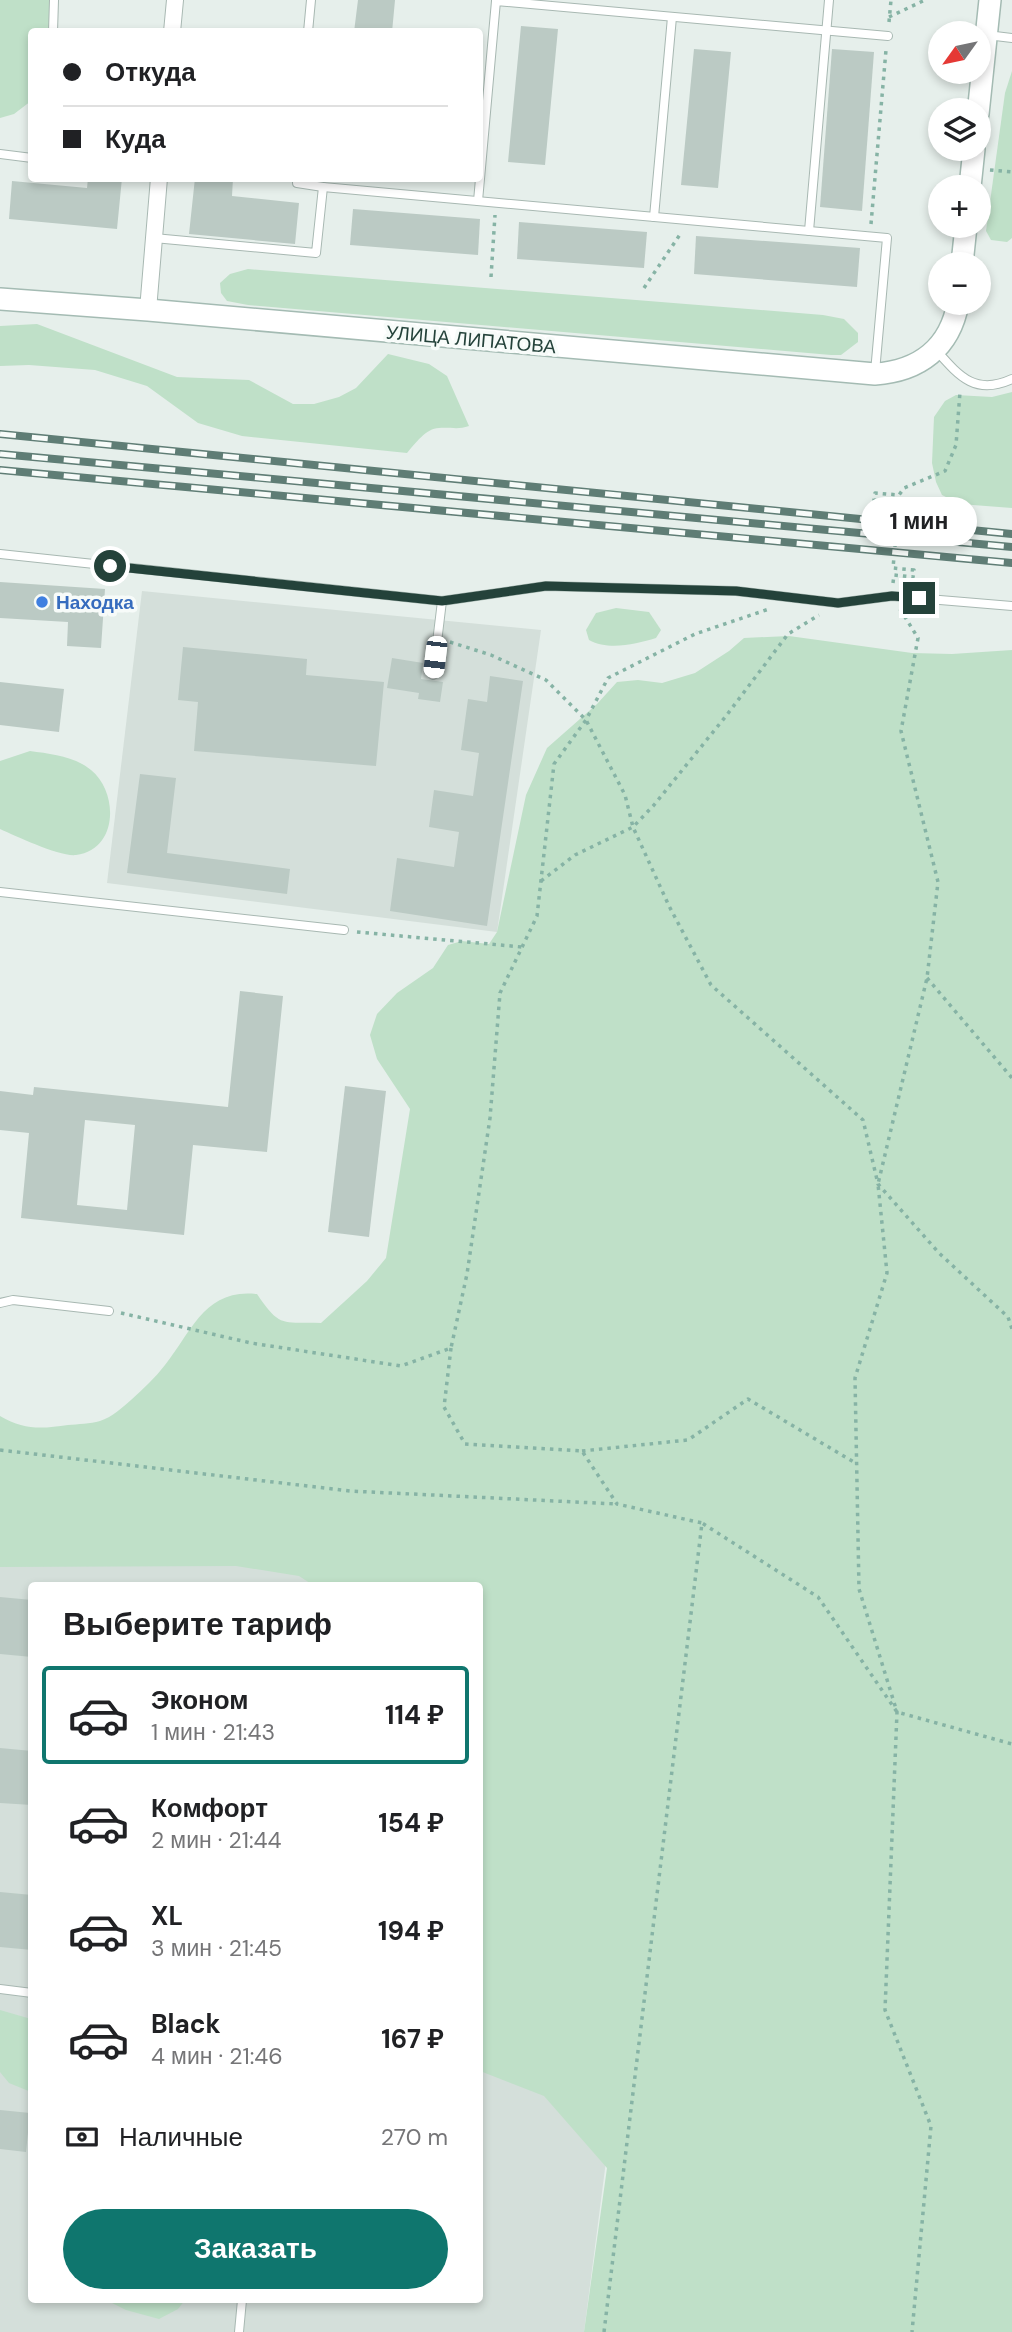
<!DOCTYPE html>
<html lang="ru">
<head>
<meta charset="utf-8">
<style>
  :root { --surface:#fff; --page:#f2f2f2; --text:#202124; --muted:#757577; --line:#e0e0e0; --accent:#0f766e }
  body { margin:0; font-family:"DM Sans",sans-serif; background:var(--page); color:var(--text); height:100vh; display:flex; flex-direction:column; font-size:26px; white-space:nowrap }
  * { box-sizing:border-box; margin:0 }
  p { font-size:23px; color:var(--muted) }
  .icon { flex:none; width:38px; height:38px; fill:none; stroke:currentColor; stroke-width:2; stroke-linecap:round; stroke-linejoin:round }
  .map { position:relative; flex:1; overflow:hidden }
  .details { position:absolute; left:28px; top:1582px; width:455px; height:721px; display:flex; flex-direction:column; background:var(--surface); border-radius:7px; box-shadow:0 4px 10px #0003 }
  .details>* { flex:none }
  .hud { position:absolute; left:28px; top:28px; width:455px; height:154px; border-radius:7px; box-shadow:0 4px 10px #0003; display:grid; align-content:center; height:154px; padding:0 35px; background:var(--surface) }
  .needle { width:46px; rotate:237deg }
  .buttons { position:absolute; left:928px; top:21px; display:grid; gap:14px }
  .buttons a { display:grid; place-items:center; width:63px; height:63px; border-radius:50%; background:var(--surface); box-shadow:0 4px 10px #0003; font-size:35px }
  .end { position:absolute; width:32px; height:32px; margin:-16px; border:9px solid #24423a; background:#fff; box-shadow:0 0 0 4px #fff }
  .from { border-radius:50% }
  .bubble { position:absolute; height:49px; border-radius:24px; background:var(--surface); box-shadow:0 4px 10px #0003; font-size:23px; font-weight:700; line-height:49px; text-align:center }
  .car { position:absolute; width:21px; height:42px; margin:-21px -10px; border-radius:9px; box-shadow:0 0 5px 2px #0007; background:linear-gradient(#fff 24%,#345 0 40%,#fff 0 76%,#345 0 86%,#fff 0) }
  .hud b { display:flex; align-items:center; gap:24px; height:66px; font-size:26px }
  .hud b+b { border-top:2px solid var(--line) }
  .hud i { width:18px; height:18px; background:var(--text) }
  ul { padding:0; list-style:none }
  li { display:flex; align-items:center; gap:21px; height:98px; margin:0 14px 10px; padding:0 21px; border:4px solid transparent; border-radius:7px }
  li div { flex:1 }
  li b { display:block; font-size:26px }
  li em { font-style:normal; font-weight:700 }
  li.current { border-color:var(--accent) }
  li>.icon { width:63px; height:63px; stroke-width:1.5 }
  h2 { padding:0 35px; font-size:32px; line-height:84px }
  .pay { display:flex; align-items:center; gap:18px; height:77px; padding:0 35px; font-size:26px }
  .pay p { margin-inline-start:auto }
  .cta { display:flex; gap:14px; margin-top:auto; padding:14px 35px }
  .cta a { flex:1; height:80px; border-radius:42px; background:var(--accent); color:#fff; font-size:28px; font-weight:700; line-height:80px; text-align:center }
  .map>svg:first-child { display:block }
  .built { fill:#d4dfda; fill-rule:evenodd }
  .green { fill:#bfe0c8 }
  .building { fill:#bbcac4; fill-rule:evenodd }
  .lines { fill:none; stroke-linecap:round; stroke-linejoin:round }
  .lane-casing { stroke:#a8b8b2; stroke-width:10 }
  .street-casing { stroke:#a8b8b2; stroke-width:18 }
  .secondary-casing { stroke:#a4bbb3; stroke-width:24 }
  .path { stroke:#86b3a5; stroke-width:3.5; stroke-dasharray:3.5 5; stroke-linecap:butt }
  .lane { stroke:#fff; stroke-width:8 }
  .street { stroke:#fff; stroke-width:16 }
  .secondary { stroke:#fff; stroke-width:21 }
  .rail-casing { stroke:#5f7d75; stroke-width:8 }
  .rail { stroke:#f7fbf9; stroke-width:5; stroke-dasharray:16; stroke-linecap:butt }
  .route { stroke:#24423a; stroke-width:9 }
  .shop-dot { fill:#3f7fe0; stroke:#f7fbf9; stroke-width:2.5 }
  .labels { text-anchor:middle; stroke-width:7; stroke-linejoin:round; paint-order:stroke }
  .street-label { font-size:19px; fill:#24423a; stroke:#f7fbf9 }
  .shop-label { font-size:19px; font-weight:bold; fill:#366cbe; stroke:#f7fbf9; text-anchor:start }
</style>
</head>
<body>
<div class="map">
<svg width="1012" height="2332" viewBox="0 0 1012 2332">
  <rect width="100%" height="100%" fill="#e6efeb"/>
  <g class="built">
    <path d="M142,591L541,630L497,932L107,883Z"/>
    <path d="M0,1460L688,1524L584,2332H0ZM32,1586H480V2300H32Z"/>
  </g>
  <g class="green">
    <path d="M0,0H56L55,31L32,32L31,101L14,114L0,118Z"/>
    <path d="M1012,71V238L1007,242L991,240L986,231L1005,93Z"/>
    <path d="M248,269L823,315L844,319L858,333V342L841,355H831L248,305L227,301L221,293L220,283L230,274Z"/>
    <path d="M37,324L177,377L249,380L293,404H314L339,397L356,388L388,354L429,364L447,376L469,426C458,430 451,427 439,428C426,428 415,444 407,453L242,436L198,423L147,386L95,370L29,365L0,366V326Z"/>
    <path d="M1012,392V508L960,504L942,495L936,482L932,463L934,417L945,401L956,395L992,397Z"/>
    <path d="M616,608L649,612L661,630L656,638C636,644 609,651 589,640L586,630L596,613Z"/>
    <path d="M789,636L912,653L952,654L1012,650V2332H584L607,2168L544,2096L480,2071V1586L313,1585L299,1576L236,1566L0,1567V1416C24,1430 41,1429 68,1425C78,1424 90,1424 100,1421C112,1417 122,1408 131,1400C143,1389 155,1378 165,1365C192,1331 205,1288 257,1294C280,1328 282,1322 321,1323L367,1281L386,1258L410,1109L377,1059L370,1035L377,1014L397,993L433,968L448,945L462,941L489,944L497,932L526,795L547,748L597,704L617,682L638,680L662,683L695,673L729,651L744,638Z"/>
    <path d="M30,751C51,754 74,756 91,770C119,793 118,850 76,855C60,857 16,836 0,829V761Z"/>
    <path d="M0,2010L31,2019V2092L9,2083L0,2072Z"/>
    <path d="M106,2300H185L178,2309L159,2319L126,2310Z"/>
  </g>
  <g class="building">
    <path d="M358,0H395L392,32H354Z"/>
    <path d="M521,26L558,29L545,165L508,162Z"/>
    <path d="M694,49L731,52L718,188L681,185Z"/>
    <path d="M832,49L874,52L862,211L820,207Z"/>
    <path d="M88,178H122L117,229L9,219L12,181L87,188Z"/>
    <path d="M195,178H233L232,196L299,203L295,244L189,234Z"/>
    <path d="M353,209L480,219L478,255L350,245Z"/>
    <path d="M519,222L647,232L644,268L517,259Z"/>
    <path d="M696,236L860,248L857,287L694,274Z"/>
    <path d="M0,582L105,589L101,648L67,646L68,622L0,618Z"/>
    <path d="M183,647L307,659L306,675L384,682L376,766L194,751L198,702L178,700Z"/>
    <path d="M392,658L423,663L421,679L443,682L440,702L418,699L419,693L387,688Z"/>
    <path d="M490,676L523,681L487,926L390,911L397,858L454,867L459,832L429,827L434,790L473,796L479,753L461,750L468,699L487,702Z"/>
    <path d="M0,682L64,689L59,732L0,725Z"/>
    <path d="M140,774L176,778L167,853L290,869L287,894L127,873Z"/>
    <path d="M240,991L283,996L267,1152L193,1145L184,1235L21,1218L29,1133L0,1130V1091L33,1095L34,1087L228,1107ZM85,1120L135,1125L127,1210L77,1205Z"/>
    <path d="M345,1086L386,1091L369,1237L328,1232Z"/>
    <path d="M0,1597L32,1600V1657L0,1654Z"/>
    <path d="M0,1748L32,1751V1805L0,1803Z"/>
    <path d="M0,1892L32,1895V1950L0,1947Z"/>
    <path d="M0,2110L30,2113L26,2152L0,2149Z"/>
  </g>
  <g class="lines">
    <defs>
      <g id="lane">
        <path d="M53,32L54,0"/>
        <path d="M308,32L311,0"/>
        <path d="M987,35L1012,38"/>
        <path d="M0,154L32,158"/>
        <path d="M297,178V183L323,187L887,238L875,372"/>
        <path d="M478,201L496,1L888,36"/>
        <path d="M654,217L672,17"/>
        <path d="M809,231L829,0"/>
        <path d="M154,238L316,253L323,187"/>
        <path d="M936,350C959,376 975,396 1012,379"/>
        <path d="M0,554L442,601L546,586L736,591L838,603L892,596L1012,606"/>
        <path d="M433,675L442,601"/>
        <path d="M0,892L344,930"/>
        <path d="M0,1303L13,1300L109,1311"/>
        <path d="M0,1989L32,1993"/>
        <path d="M239,2332L242,2300"/>
      </g>
      <g id="street">
        <path d="M172,32L175,0"/>
        <path d="M148,310L159,178"/>
      </g>
      <g id="secondary">
        <path d="M978,114L990,0"/>
        <path d="M970,187L974,149"/>
        <path d="M962,264L966,226"/>
        <path d="M0,299L148,310L875,374C919,371 950,348 958,303"/>
      </g>
    </defs>
    <use href="#lane" class="lane-casing"/>
    <use href="#street" class="street-casing"/>
    <use href="#secondary" class="secondary-casing"/>
    <g class="path">
      <path d="M889,17L925,0"/>
      <path d="M889,22L891,0"/>
      <path d="M990,170L1012,172"/>
      <path d="M871,224L886,50"/>
      <path d="M491,277L495,215"/>
      <path d="M644,288L681,233"/>
      <path d="M893,583L894,575L913,577L914,570L893,568L899,502L874,500L875,493L899,495L904,488L945,471L956,445L960,392"/>
      <path d="M900,609L918,638L901,731L938,882L927,978L878,1184L887,1273L855,1378L859,1589L897,1712L885,2010L931,2126L912,2332"/>
      <path d="M450,642L491,655L546,680L586,720L625,795L633,827L669,906L711,985L863,1120L878,1184L939,1253L1008,1317L1012,1329"/>
      <path d="M541,881L575,855L633,827L654,805L726,716L788,634L819,615"/>
      <path d="M357,932L522,947"/>
      <path d="M927,978L1012,1078"/>
      <path d="M121,1313L251,1343L401,1366L451,1348L467,1274L490,1118L500,993L537,916L554,764L586,720L608,678L695,634L769,609"/>
      <path d="M451,1348L444,1407L465,1444L582,1451L617,1504L702,1523"/>
      <path d="M0,1450L350,1491L617,1504"/>
      <path d="M582,1451L688,1440L748,1399L857,1464"/>
      <path d="M604,2332L702,1523L818,1597L897,1712L1012,1744"/>
    </g>
    <use href="#lane" class="lane"/>
    <use href="#street" class="street"/>
    <use href="#secondary" class="secondary"/>
    <defs>
      <g id="rail">
        <path d="M0,434L1012,534"/>
        <path d="M0,454L1012,547"/>
        <path d="M0,470L1012,563"/>
      </g>
    </defs>
    <use href="#rail" class="rail-casing"/>
    <use href="#rail" class="rail"/>
  </g>
  <g class="lines">
    <path class="route" d="M110,566L442,601L546,586L736,591L838,603L892,596L919,598"/>
  </g>
  <circle class="shop-dot" cx="42" cy="602" r="7"/>
  <g class="labels">
    <g class="street-label">
      <text transform="translate(471 339) rotate(5)" y="7">УЛИЦА ЛИПАТОВА</text>
    </g>
    <g class="shop-label">
      <text x="56" y="609">Находка</text>
    </g>
  </g>
</svg>
<div class="buttons">
<a><svg class="needle" viewBox="-14 -14 28 28"><path d="M0-13l5 13h-10z" fill="#e53935"/><path d="M0 13l5-13h-10z" fill="#757577"/></svg></a>
<a><svg class="icon" aria-label="layers" viewBox="0 0 24 24"><path d="M12 4l9 5-9 5-9-5zM3 14l9 5 9-5"/></svg></a>
<a>+</a>
<a>−</a>
</div>
<i class="end from" style="left:110px;top:566px"></i>
<i class="end" style="left:919px;top:598px"></i>
<div class="bubble" style="left:861px;top:497px;width:116px">1 мин</div>
<i class="car" style="left:435px;top:657px;rotate:187deg"></i>
<div class="hud">
<b><i class="from"></i>Откуда</b>
<b><i></i>Куда</b>
</div>
<section class="details">
<h2>Выберите тариф</h2>
<ul>
<li class="current"><svg class="icon" aria-label="car" viewBox="0 0 24 24"><path d="M5 17H2v-5l4-1 3-4h7l3 4 3 1v5h-3M9 17h6M6 11h13"/><circle cx="7" cy="17" r="2"/><circle cx="17" cy="17" r="2"/></svg><div><b>Эконом</b><p>1 мин · 21:43</p></div><em>114 ₽</em></li>
<li><svg class="icon" aria-label="car" viewBox="0 0 24 24"><path d="M5 17H2v-5l4-1 3-4h7l3 4 3 1v5h-3M9 17h6M6 11h13"/><circle cx="7" cy="17" r="2"/><circle cx="17" cy="17" r="2"/></svg><div><b>Комфорт</b><p>2 мин · 21:44</p></div><em>154 ₽</em></li>
<li><svg class="icon" aria-label="car" viewBox="0 0 24 24"><path d="M5 17H2v-5l4-1 3-4h7l3 4 3 1v5h-3M9 17h6M6 11h13"/><circle cx="7" cy="17" r="2"/><circle cx="17" cy="17" r="2"/></svg><div><b>XL</b><p>3 мин · 21:45</p></div><em>194 ₽</em></li>
<li><svg class="icon" aria-label="car" viewBox="0 0 24 24"><path d="M5 17H2v-5l4-1 3-4h7l3 4 3 1v5h-3M9 17h6M6 11h13"/><circle cx="7" cy="17" r="2"/><circle cx="17" cy="17" r="2"/></svg><div><b>Black</b><p>4 мин · 21:46</p></div><em>167 ₽</em></li>
</ul>
<div class="pay"><svg class="icon" aria-label="cash" viewBox="0 0 24 24"><path d="M3 7h18v10H3z"/><circle cx="12" cy="12" r="2"/></svg>Наличные<p>270 m</p></div>
<div class="cta"><a>Заказать</a></div>
</section>
</div>
</body>
</html>
